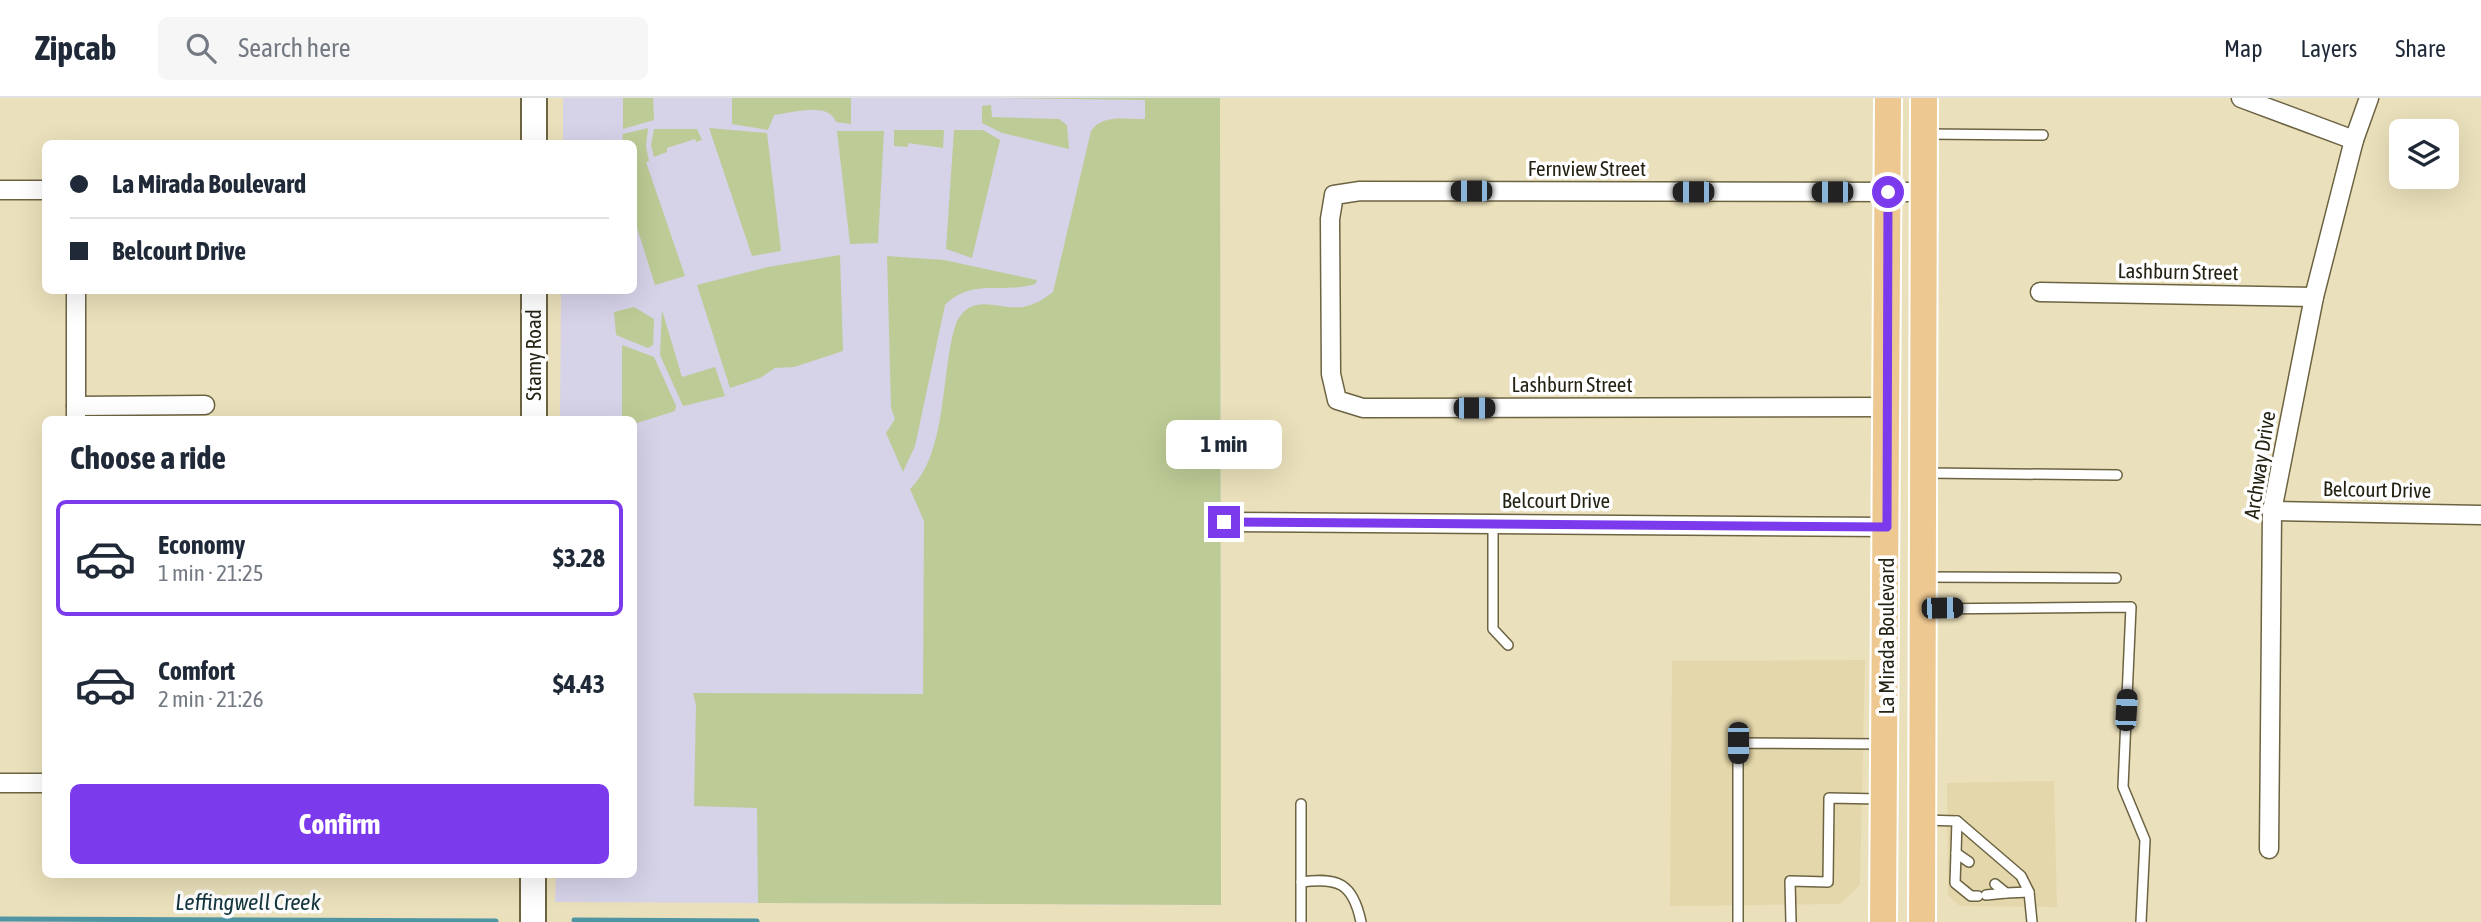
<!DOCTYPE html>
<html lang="en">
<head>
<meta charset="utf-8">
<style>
  :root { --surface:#fff; --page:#f6f6f7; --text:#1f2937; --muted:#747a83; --line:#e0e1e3; --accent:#7c3aed }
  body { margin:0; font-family:"Asap Condensed",sans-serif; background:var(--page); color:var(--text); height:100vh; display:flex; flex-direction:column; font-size:26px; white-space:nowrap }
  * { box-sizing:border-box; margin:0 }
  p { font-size:23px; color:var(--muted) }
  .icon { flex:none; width:38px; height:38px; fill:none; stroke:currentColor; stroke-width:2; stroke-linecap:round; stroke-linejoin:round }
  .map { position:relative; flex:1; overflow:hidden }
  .panel { position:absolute; left:42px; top:318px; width:595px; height:462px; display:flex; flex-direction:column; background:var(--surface); border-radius:10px; box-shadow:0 7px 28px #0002 }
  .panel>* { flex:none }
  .hud { position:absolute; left:42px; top:42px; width:595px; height:154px; border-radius:10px; box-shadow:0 7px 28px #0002; display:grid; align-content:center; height:154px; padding:0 28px; background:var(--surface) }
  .controls { position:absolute; left:2389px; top:21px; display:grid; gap:14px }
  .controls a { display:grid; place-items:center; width:70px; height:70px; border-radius:10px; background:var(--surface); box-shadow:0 7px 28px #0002; font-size:35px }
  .end { position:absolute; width:32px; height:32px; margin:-16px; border:9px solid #7c3aed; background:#fff; box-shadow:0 0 0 4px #fff }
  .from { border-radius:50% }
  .bubble { position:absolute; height:49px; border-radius:10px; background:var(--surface); box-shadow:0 7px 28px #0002; font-size:23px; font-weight:700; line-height:49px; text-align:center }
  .car { position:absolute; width:21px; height:42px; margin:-21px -10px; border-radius:9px; box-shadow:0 0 5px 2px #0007; background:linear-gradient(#222 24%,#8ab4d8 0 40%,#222 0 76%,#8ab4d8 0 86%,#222 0) }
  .hud b { display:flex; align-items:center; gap:24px; height:66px; font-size:26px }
  .hud b+b { border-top:2px solid var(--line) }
  .hud i { width:18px; height:18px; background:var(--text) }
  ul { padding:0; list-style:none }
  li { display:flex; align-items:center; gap:21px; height:116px; margin:0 14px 10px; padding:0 14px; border:4px solid transparent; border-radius:10px }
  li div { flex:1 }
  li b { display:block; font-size:26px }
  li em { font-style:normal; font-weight:700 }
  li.on { border-color:var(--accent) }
  li>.icon { width:63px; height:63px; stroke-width:1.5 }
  h2 { padding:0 28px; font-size:32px; line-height:84px }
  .button { display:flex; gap:14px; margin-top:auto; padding:14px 28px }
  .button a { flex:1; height:80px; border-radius:10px; background:var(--accent); color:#fff; font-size:28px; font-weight:700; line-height:80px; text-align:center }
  header { display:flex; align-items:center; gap:42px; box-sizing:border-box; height:98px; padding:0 35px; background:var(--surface); border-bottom:2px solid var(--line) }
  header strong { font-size:33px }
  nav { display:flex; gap:38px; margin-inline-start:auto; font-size:24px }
  .search { width:490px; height:63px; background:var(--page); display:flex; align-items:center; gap:18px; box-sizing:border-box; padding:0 24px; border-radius:10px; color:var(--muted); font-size:26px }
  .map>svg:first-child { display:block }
  .built { fill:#e4d7ab }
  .education { fill:#d6d2e8 }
  .green { fill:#bdcb96 }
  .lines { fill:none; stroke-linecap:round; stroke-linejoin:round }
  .stream { stroke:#5095a4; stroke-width:5 }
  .lane-casing { stroke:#6c6342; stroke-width:12 }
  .street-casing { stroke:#6c6342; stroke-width:21 }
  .secondary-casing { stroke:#6c6342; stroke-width:28 }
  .primary-casing { stroke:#fff; stroke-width:30 }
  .lane { stroke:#fff; stroke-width:9 }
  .street { stroke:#fff; stroke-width:18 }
  .secondary { stroke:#fff; stroke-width:24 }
  .primary { stroke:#eec891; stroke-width:26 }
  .route { stroke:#7c3aed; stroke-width:9 }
  .labels { text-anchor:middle; stroke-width:7; stroke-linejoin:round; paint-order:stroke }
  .street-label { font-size:21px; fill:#252113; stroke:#fff }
  .water-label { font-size:23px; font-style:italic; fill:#14363e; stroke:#fff }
</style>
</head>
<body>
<header>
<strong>Zipcab</strong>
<div class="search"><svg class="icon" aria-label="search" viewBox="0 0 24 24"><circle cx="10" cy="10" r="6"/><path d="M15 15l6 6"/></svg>Search here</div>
<nav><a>Map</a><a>Layers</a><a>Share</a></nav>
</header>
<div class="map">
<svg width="2481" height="824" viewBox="0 0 2481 824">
  <rect width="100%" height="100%" fill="#eae0bb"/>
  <g class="built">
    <path d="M1865,562L1860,787L1840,806L1670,808L1672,563Z"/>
    <path d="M2054,683L2057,809L1960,808L1948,798L1947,685Z"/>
  </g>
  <path class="education" d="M563,0H1220L1221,807L555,804L556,777H634V322H560L561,193L634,192V46L563,45Z"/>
  <g class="green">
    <path d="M623,0H653L654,22L623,31Z"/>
    <path d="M732,0H851V26L836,24C828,3 792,15 774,17L768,32L732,26Z"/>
    <path d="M992,0H1220L1221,807L758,805L757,710L694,708L696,607L693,595L923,596L924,423L910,391C949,354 940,269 957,223C973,194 998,212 1023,209C1034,207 1044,201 1053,194L1091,33C1103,15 1127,22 1145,21V2Z"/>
    <path d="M991,7L992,19L1059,21L1067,27L1069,51L1002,35L982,25V8Z"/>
    <path d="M648,30L646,49L649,63L646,64L685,178L655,187L634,120V46L622,45L623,36Z"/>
    <path d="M709,30L767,35L781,153L752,158Z"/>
    <path d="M654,31H697L702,42L696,44L695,41L667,50V54L654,59L651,47Z"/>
    <path d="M894,32H944L943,50L908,45V49L894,48Z"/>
    <path d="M954,32H983L1000,42L972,160L946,151Z"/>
    <path d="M837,33H884L878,145L850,146Z"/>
    <path d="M840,157L843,253L794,269L775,270L760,280L730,290L697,187L768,169Z"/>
    <path d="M887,158L944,162L1037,182L1035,186C1003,196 971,180 945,207L915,348L903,374L886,335L895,321L891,310Z"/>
    <path d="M634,209L654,221L653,247L648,250L616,237L614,214Z"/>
    <path d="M662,212L682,279L715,269L725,298L683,308L660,257Z"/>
    <path d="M622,247L654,259L676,308L675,313L634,326V322H622Z"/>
  </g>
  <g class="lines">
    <g class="stream">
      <path d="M0,821L496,823"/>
      <path d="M574,822L757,823"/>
    </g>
    <defs>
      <g id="lane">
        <path d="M1926,36L2043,37"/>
        <path d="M1926,375L2117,377"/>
        <path d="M1493,426V531L1508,547"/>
        <path d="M1925,479L2116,480"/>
        <path d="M1924,511L2131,509L2123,689L2145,742L2141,824"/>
        <path d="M1924,722L1957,723L2021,778L2029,794L2032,824"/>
        <path d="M1956,755L1957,723"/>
        <path d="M1969,764L1956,755L1955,785L1971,798H1978"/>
        <path d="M1301,784C1338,779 1353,785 1361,824"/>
        <path d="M1995,786L2006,795L2029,794"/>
        <path d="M1986,797L2006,795"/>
        <path d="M1301,824V706"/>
        <path d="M1738,824V645L1882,646"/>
        <path d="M1791,824L1790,783L1828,784L1829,700L1880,701"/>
      </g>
      <g id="street">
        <path d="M2241,0L2354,42"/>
        <path d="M0,92H46"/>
        <path d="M76,192V322"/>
        <path d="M2040,194L2314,199"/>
        <path d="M76,308L205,307"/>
        <path d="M1888,309L1363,310L1337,302L1331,276L1330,121L1334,97L1360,93L1924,94"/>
        <path d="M2272,413L2481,417"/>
        <path d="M1224,424L1887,429"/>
        <path d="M0,685H46"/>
        <path d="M2269,751L2272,413L2314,199L2354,42L2369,0"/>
      </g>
      <g id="secondary">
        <path d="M534,46V0"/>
        <path d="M534,322V192"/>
        <path d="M533,824V777"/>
      </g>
      <g id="primary">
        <path d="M1883,824L1888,0"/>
        <path d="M1922,824L1924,0"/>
      </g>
    </defs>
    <use href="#lane" class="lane-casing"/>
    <use href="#street" class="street-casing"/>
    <use href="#secondary" class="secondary-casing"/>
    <use href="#primary" class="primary-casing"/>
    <use href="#lane" class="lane"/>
    <use href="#street" class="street"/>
    <use href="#secondary" class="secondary"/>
    <use href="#primary" class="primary"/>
  </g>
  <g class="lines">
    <path class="route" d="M1224,424L1887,429L1888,94"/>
  </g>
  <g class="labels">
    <g class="street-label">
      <text x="1587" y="78">Fernview Street</text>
      <text transform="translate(2178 174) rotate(1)" y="7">Lashburn Street</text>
      <text transform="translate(534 257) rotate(-90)" y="7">Stamy Road</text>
      <text x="1572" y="294">Lashburn Street</text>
      <text transform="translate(2260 367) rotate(-81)" y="7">Archway Drive</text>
      <text transform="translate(2377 392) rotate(1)" y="7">Belcourt Drive</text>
      <text x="1556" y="410">Belcourt Drive</text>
      <text transform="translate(1887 538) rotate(-90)" y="7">La Mirada Boulevard</text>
    </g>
    <g class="water-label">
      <text x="248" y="812">Leffingwell Creek</text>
    </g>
  </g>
</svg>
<div class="controls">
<a><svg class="icon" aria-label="layers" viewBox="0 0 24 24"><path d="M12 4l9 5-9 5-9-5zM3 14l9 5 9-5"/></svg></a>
</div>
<i class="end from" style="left:1888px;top:94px"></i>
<i class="end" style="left:1224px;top:424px"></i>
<div class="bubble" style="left:1166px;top:322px;width:116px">1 min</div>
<i class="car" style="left:1471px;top:93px;rotate:270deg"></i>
<i class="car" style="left:1693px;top:94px;rotate:270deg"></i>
<i class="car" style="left:1832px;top:94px;rotate:270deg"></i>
<i class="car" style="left:1474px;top:310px;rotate:90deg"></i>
<i class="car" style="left:1942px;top:510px;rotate:89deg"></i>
<i class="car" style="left:2126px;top:612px;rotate:3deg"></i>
<i class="car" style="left:1738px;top:645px;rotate:180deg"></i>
<div class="hud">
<b><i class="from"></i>La Mirada Boulevard</b>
<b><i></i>Belcourt Drive</b>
</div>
<section class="panel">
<h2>Choose a ride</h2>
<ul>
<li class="on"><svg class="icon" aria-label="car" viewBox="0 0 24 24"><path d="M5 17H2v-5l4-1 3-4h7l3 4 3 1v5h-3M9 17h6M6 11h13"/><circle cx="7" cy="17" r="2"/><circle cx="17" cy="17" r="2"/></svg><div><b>Economy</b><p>1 min · 21:25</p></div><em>$3.28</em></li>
<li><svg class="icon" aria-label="car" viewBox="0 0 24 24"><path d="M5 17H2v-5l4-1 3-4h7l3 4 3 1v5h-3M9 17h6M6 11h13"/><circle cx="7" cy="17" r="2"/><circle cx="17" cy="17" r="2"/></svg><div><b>Comfort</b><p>2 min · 21:26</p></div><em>$4.43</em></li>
</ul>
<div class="button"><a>Confirm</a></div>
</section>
</div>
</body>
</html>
